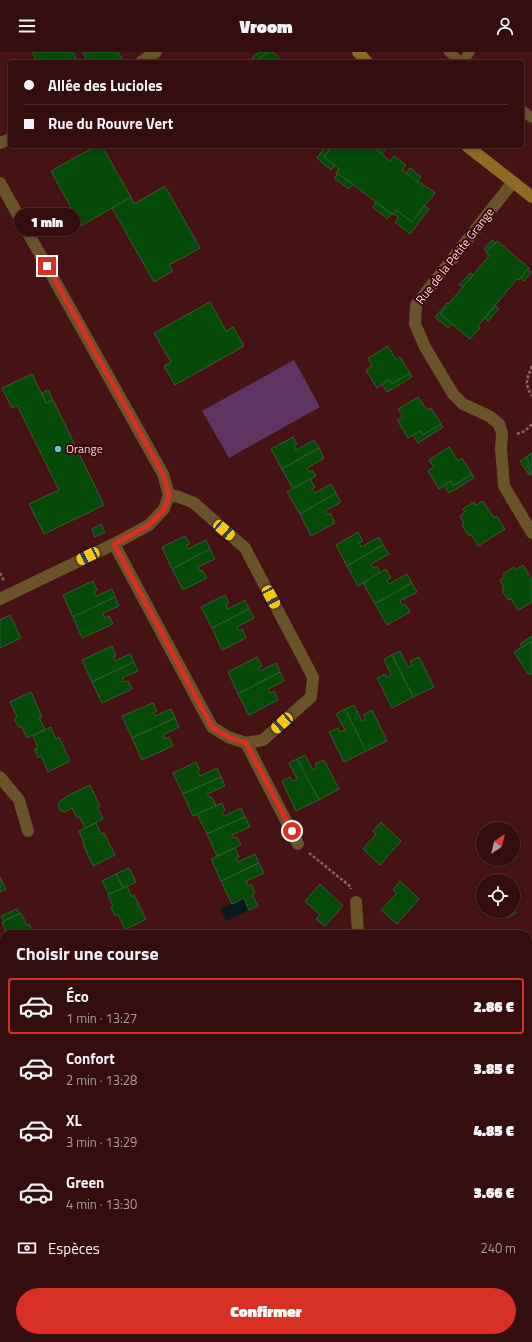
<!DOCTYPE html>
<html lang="fr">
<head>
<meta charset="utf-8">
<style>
  :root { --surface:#340e0f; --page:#3c1718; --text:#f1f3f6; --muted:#a99c9e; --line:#4e2e2f; --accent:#d93025 }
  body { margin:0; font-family:"Titillium Web",sans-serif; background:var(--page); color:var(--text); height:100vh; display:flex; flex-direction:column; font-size:15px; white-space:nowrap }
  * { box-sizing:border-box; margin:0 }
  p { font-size:13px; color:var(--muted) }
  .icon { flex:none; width:22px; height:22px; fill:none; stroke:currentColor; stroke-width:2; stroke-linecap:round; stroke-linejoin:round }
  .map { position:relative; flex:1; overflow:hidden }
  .side { position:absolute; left:0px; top:878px; width:532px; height:412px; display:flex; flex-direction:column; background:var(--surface); border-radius:12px 12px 0 0; box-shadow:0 2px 6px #0003,0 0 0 1px var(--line) }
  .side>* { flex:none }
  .top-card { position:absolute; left:8px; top:8px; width:516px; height:88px; border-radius:4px; box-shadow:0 2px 6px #0003,0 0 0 1px var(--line); display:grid; align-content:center; height:88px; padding:0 16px; background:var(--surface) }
  .needle { width:26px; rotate:35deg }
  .buttons { position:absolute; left:476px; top:770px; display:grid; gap:8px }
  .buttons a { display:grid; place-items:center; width:44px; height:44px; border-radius:50%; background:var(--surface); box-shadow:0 2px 6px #0003,0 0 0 1px var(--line); font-size:20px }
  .end { position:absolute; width:18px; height:18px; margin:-9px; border:5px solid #d93025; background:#fff; box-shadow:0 0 0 2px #fff }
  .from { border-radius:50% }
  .bubble { position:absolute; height:28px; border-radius:14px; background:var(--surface); box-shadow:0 2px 6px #0003,0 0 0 1px var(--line); font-size:13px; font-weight:800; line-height:28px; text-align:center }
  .car { position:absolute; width:12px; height:24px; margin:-12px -6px; border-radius:5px; box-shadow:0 0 3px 1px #0007; background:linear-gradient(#f5c518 24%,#345 0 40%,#f5c518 0 76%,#345 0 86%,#f5c518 0) }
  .top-card b { display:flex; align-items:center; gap:14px; height:38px; font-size:15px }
  .top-card b+b { border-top:1px solid var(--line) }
  .top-card i { width:10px; height:10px; background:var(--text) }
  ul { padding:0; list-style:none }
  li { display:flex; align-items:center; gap:12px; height:56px; margin:0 8px 6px; padding:0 8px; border:2px solid transparent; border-radius:4px }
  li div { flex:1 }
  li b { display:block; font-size:15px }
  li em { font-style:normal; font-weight:800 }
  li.on { border-color:var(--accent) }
  li>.icon { width:36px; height:36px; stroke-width:1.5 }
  h2 { padding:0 16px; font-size:18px; line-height:48px }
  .pay { display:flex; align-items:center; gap:10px; height:44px; padding:0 16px; font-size:15px }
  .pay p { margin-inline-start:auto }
  .primary-button { display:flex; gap:8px; margin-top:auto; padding:8px 16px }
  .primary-button a { flex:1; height:46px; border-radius:24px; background:var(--accent); color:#fff; font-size:16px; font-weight:800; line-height:46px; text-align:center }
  header { display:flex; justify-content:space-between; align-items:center; height:52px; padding:0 16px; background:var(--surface); font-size:18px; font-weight:800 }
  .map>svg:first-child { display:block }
  .green { fill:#5e3463 }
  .water { fill:#061c1e }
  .building { fill:#054a08; stroke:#365b34 }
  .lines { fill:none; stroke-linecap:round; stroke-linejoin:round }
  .path { stroke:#8f6463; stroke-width:2.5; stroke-dasharray:3 2; stroke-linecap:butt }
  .lane { stroke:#68532a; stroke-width:10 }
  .street { stroke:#68532a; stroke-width:12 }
  .secondary { stroke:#8d6b23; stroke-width:12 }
  .route { stroke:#d93025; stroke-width:5 }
  .poi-dot { fill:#52ccd6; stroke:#39080b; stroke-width:1.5 }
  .labels { text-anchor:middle; stroke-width:4; stroke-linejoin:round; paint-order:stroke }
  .street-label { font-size:12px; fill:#f9d8d5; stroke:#39080b }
  .poi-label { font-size:12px; fill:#f9d8d5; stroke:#39080b; text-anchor:start }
</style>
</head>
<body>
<header><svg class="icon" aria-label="menu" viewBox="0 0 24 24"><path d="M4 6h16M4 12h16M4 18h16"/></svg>Vroom<svg class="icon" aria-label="person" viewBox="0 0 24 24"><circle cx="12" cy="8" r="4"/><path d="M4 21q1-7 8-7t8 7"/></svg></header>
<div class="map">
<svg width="532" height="1290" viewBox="0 0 532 1290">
  <rect width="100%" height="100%" fill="#451314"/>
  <path class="green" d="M294,308L320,355L229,406L202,359Z"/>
  <path class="water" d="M244,846L249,858L226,869L220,857Z"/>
  <g class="building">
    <path d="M32,0H73L77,10H34L33,9L36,7Z"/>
    <path d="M83,0H118L123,8L120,10H88Z"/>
    <path d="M259,0H268L255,10L252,6Z"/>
    <path d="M268,0H273L282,9L280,10H250L253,7L255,10Z"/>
    <path d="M96,94H102L131,145L81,174L51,119Z"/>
    <path d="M326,94L332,95L324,105L335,113L331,118L317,106Z"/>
    <path d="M332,94H372L390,109L394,104L406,113L402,118L435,141L412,170L396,158L393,163L347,128L346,129L336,121L339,117L324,105Z"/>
    <path d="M372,94H382L386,97L382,102Z"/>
    <path d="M410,116L421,125L417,130L406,121Z"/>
    <path d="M338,122L353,132L349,137L334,126Z"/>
    <path d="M165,134L200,196L169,213L173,219L154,230L112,156L131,145L134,152Z"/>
    <path d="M376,150L391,162L387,167L373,155Z"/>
    <path d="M424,154L429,157L410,182L395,170L398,165L393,161L396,158L412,170Z"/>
    <path d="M492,188L495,191L488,200L484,197Z"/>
    <path d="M497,189L529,216L519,228L517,227L478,274L480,276L470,287L440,262L489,204L486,201Z"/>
    <path d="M527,218L531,220L524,229L521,226Z"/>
    <path d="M470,221L473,223L463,235L459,233Z"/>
    <path d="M210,250L226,279L233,275L244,294L175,333L164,314L171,310L154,281Z"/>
    <path d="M447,251L449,252L440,262L452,272L448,276L435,265Z"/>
    <path d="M495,254L499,257L488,269L485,266Z"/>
    <path d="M388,294L396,308L400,305L410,321L392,332L389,328L377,336L366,318L372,314L368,306Z"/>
    <path d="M410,321L412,325L387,340L382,332L389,328L392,332Z"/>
    <path d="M32,322L46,351L53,348L104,453L44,482L29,452L59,438L17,353L12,356L2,336Z"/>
    <path d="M48,338L53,348L46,351L42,341Z"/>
    <path d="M418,345L427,358L431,356L441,372L423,383L420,379L408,386L397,368L403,365L398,357Z"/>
    <path d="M441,372L443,375L418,391L413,383L420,379L423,383Z"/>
    <path d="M293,385L297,392L294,394L296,398L314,388L319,396L282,417L271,397Z"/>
    <path d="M449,395L458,409L462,406L472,422L453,434L451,429L439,437L428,419L434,415L429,408Z"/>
    <path d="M319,396L324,406L307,416L309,420L312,418L316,424L293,437L282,417Z"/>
    <path d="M532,401V422L527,414L530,413L526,405Z"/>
    <path d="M526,405L530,413L527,414L532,422L529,423L520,409Z"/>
    <path d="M472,422L474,426L449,441L444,433L451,429L453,434Z"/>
    <path d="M310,427L315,435L312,437L315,441L331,432L336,441L300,462L287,440Z"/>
    <path d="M336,441L341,450L325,459L327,463L330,461L335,471L311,484L300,462Z"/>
    <path d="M483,449L494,466L497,464L505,477L478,494L471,482L469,484L462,473L464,471L460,464L465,460L463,457L474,450L476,453Z"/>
    <path d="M101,472L105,480L95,485L92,477Z"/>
    <path d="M358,480L363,489L359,491L361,495L379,485L383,493L347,514L336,493Z"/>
    <path d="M185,484L190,492L186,493L188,497L206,488L210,497L172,517L162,495Z"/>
    <path d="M383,493L389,502L371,512L373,516L377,514L380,521L358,534L347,514Z"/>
    <path d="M210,497L215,507L198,515L200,519L202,518L207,526L183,538L172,517Z"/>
    <path d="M523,513L532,527V550L518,558L511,547L508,548L502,538L504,536L500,528L505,524L503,522L514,515L516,518Z"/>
    <path d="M386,517L391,526L387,528L389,532L407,522L412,531L375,552L363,531Z"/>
    <path d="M93,529L97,538L94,540L96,544L112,537L115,545L73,565L63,543Z"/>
    <path d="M412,531L417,540L400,549L402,554L405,552L410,560L387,573L375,552Z"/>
    <path d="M225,543L229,551L226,552L228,557L245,548L249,557L212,576L201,555Z"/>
    <path d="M115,545L119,554L103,561L105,566L109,564L113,572L82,586L73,565Z"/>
    <path d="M249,557L254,566L237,575L239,579L242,577L246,586L222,598L212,576Z"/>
    <path d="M10,563L21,586L0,596V568Z"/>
    <path d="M532,584V589L522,595L520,592Z"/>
    <path d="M532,589V621L529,623L514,600Z"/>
    <path d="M112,594L116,604L113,605L115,609L130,602L134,610L92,630L82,608Z"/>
    <path d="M400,599L408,615L412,613L410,609L419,605L434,635L413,645L392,603Z"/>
    <path d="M392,603L413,645L392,656L377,626L385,622L387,625L391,623L384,607Z"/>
    <path d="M257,605L262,614L258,616L260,619L276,611L280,620L238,642L228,620Z"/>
    <path d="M134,610L138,619L122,626L124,630L128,629L132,637L102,651L92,630Z"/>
    <path d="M280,620L284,629L268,637L270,641L274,639L278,648L249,663L238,642Z"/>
    <path d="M31,640L42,665L39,666L45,677L27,686L21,674L19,676L14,667L17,665L10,650Z"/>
    <path d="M153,651L157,659L153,661L155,664L171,657L175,666L132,686L122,664Z"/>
    <path d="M354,653L362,669L366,667L363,663L372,658L387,689L366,699L345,657Z"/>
    <path d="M345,657L366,699L344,710L329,680L338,676L340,680L345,678L336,662Z"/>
    <path d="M175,666L179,675L163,683L165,687L169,685L173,694L142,708L132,686Z"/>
    <path d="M51,675L56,687L59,685L70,709L48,720L41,704L38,706L35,697L38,696L33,684Z"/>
    <path d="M305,703L313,718L317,716L315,712L324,708L339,737L319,748L297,707Z"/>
    <path d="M297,707L319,748L296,759L282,729L290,725L293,729L297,727L289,711Z"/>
    <path d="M196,710L200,718L197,720L200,724L217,716L221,725L183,742L173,721Z"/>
    <path d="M221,725L225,734L207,742L209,745H212L216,754L193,764L183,742Z"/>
    <path d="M90,733L100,754L98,756L103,767L85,776L80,765L77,766L72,756L65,760L61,759L58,753L60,749L67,745V744Z"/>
    <path d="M222,751L225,758L222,760L224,764L241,756L245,765L207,782L197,762Z"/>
    <path d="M245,765L250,775L232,783L234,786L237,785L241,793L217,804L207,782Z"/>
    <path d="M381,770L401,789L380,813L363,797L376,782L373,779Z"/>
    <path d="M96,771L101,782L104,781L115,803L93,814L83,792L84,791L79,779Z"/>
    <path d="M235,796L239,805L236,806L238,810L255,802L259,811L221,829L211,807Z"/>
    <path d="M259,811L264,821L246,829L248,834L251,832L255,841L252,843L258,854L249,858L244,846L232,852L221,829Z"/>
    <path d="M129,816L136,830L123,836L116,822Z"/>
    <path d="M116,822L123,836L109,843L102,829Z"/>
    <path d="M0,825L6,837L0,840Z"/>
    <path d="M400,829L419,847L397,872L381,858L397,841L393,838Z"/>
    <path d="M320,832L343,854L325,874L316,867L320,863L305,849Z"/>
    <path d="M127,834L132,845L134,843L146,867L125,878L118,862L115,864L111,855L113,854L108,843Z"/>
    <path d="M513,856L516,861L508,866L504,859H513Z"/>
    <path d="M17,857L20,862L4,869L1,864Z"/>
    <path d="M21,861L27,873L29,872L33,880L31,882H7L2,870Z"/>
    <path d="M528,950L532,960V965L528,967Z"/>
    <path d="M0,1024L4,1025V1073L0,1072Z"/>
    <path d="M2,1274H4V1286H43L42,1290H1L0,1282Z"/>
    <path d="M74,1286H113L116,1289L115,1290H73Z"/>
    <rect x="184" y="1286" width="17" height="4"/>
    <path d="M338,1286H406L410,1290H342Z"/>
  </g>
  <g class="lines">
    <g class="path">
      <path d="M532,314C527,327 524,331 532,344"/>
      <path d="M517,382L525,379L532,372"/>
      <path d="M0,521L4,529"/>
      <path d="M309,801L351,835V837"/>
      <path d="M0,1023L4,1024"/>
    </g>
    <g class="lane">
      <path d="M449,0L461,10"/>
      <path d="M462,10L470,0"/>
      <path d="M522,58L532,66"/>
    </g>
    <g class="street">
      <path d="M141,10L156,0"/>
      <path d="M0,91L10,87"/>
      <path d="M513,130L416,253L415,272L425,295L453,342L463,352L489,364L499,372L502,381L501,397L504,434L532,481"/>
      <path d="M0,131L163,422L169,443L164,457L149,473L114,492L0,547"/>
      <path d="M114,492L212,675L228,685L246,691L263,688L311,645L313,625L245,496L194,451L179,445L169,443"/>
      <path d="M246,691L298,792"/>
      <path d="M0,725L19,748L28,779"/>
      <path d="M356,850L358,882"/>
      <path d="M435,1286L437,1290"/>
      <path d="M142,1290L143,1286"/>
      <path d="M526,1290L532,1283"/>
    </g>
    <g class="secondary">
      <path d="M358,0L367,10"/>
      <path d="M467,94L532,145"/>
    </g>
  </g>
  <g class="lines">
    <path class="route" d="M47,214L163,422L169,443L164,458L149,473L114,492L212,675L228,685L246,691L292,779"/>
  </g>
  <circle class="poi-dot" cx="58" cy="397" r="4"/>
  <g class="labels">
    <g class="street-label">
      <text transform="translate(455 204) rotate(-52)" y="4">Rue de la Petite Grange</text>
    </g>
    <g class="poi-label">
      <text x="66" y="401">Orange</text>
    </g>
  </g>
</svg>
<div class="buttons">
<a><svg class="needle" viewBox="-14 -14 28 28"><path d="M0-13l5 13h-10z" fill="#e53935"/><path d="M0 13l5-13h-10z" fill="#a99c9e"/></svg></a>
<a><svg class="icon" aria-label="locate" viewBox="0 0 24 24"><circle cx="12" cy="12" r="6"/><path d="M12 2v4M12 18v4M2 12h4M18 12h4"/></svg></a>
</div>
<i class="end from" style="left:292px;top:779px"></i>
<i class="end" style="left:47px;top:214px"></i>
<div class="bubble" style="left:14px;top:156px;width:66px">1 min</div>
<i class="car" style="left:224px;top:478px;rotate:131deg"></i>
<i class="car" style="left:88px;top:504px;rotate:244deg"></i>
<i class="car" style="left:271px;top:545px;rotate:152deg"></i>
<i class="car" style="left:282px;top:671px;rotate:228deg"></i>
<div class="top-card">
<b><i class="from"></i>Allée des Lucioles</b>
<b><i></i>Rue du Rouvre Vert</b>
</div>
<section class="side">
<h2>Choisir une course</h2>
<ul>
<li class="on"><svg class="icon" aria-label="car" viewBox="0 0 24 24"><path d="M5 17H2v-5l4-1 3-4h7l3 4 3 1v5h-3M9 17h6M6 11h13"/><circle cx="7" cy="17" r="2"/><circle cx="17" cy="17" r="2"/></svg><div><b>Éco</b><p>1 min · 13:27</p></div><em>2.86 €</em></li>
<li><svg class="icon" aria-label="car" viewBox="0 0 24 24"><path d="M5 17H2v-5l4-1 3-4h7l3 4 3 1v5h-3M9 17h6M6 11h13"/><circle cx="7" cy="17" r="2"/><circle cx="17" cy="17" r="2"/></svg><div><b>Confort</b><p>2 min · 13:28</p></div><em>3.85 €</em></li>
<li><svg class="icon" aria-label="car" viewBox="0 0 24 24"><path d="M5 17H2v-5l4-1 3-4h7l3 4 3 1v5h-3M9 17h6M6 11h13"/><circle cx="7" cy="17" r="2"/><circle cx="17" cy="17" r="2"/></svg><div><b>XL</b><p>3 min · 13:29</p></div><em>4.85 €</em></li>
<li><svg class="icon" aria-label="car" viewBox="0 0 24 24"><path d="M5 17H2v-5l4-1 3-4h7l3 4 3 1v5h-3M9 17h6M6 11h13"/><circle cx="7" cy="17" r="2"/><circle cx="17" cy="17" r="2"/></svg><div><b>Green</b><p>4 min · 13:30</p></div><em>3.66 €</em></li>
</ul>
<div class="pay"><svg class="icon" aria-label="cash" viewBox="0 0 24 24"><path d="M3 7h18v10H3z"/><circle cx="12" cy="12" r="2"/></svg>Espèces<p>240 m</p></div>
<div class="primary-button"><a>Confirmer</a></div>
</section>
</div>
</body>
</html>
